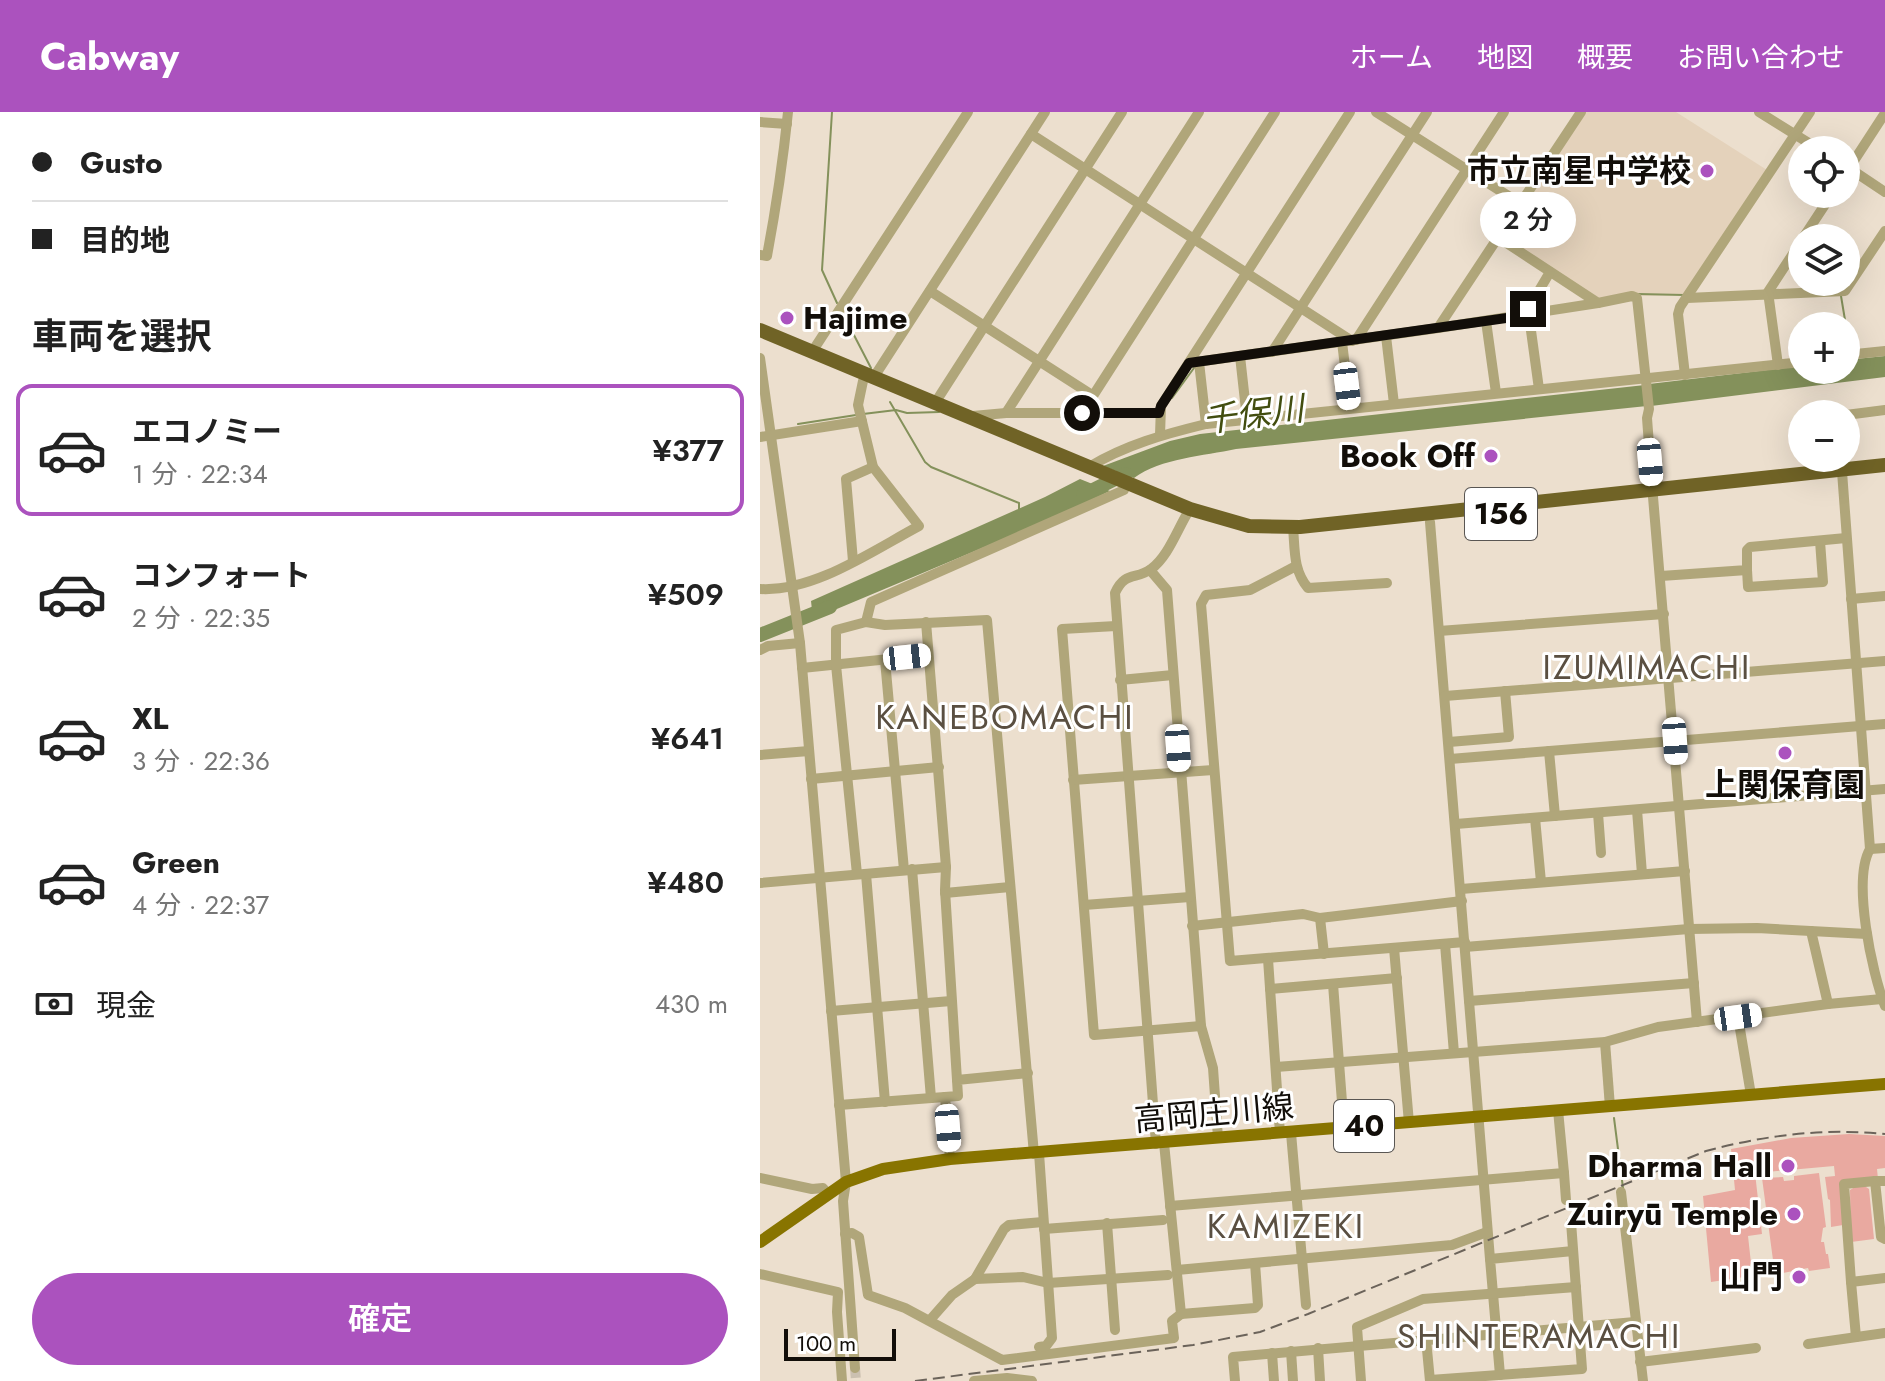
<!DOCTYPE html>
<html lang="ja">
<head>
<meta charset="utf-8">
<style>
  :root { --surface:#fff; --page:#f6f6f6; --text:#222; --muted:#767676; --line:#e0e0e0; --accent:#ab52be }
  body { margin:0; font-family:Jost,"Noto Sans JP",sans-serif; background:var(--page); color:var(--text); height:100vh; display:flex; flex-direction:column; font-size:30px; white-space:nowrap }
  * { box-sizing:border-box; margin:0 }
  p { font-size:26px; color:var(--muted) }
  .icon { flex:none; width:44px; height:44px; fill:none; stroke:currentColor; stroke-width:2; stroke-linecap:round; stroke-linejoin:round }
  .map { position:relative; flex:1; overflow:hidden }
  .sheet { display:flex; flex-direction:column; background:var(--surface); width:760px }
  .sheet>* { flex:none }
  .banner { display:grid; align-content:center; height:176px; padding:0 32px; background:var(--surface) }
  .buttons { position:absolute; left:1028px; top:24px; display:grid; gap:16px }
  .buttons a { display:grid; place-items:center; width:72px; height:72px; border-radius:50%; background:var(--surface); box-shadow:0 8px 32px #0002; font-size:40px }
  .scale { position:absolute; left:24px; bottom:20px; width:112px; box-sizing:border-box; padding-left:8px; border:4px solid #120e09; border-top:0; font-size:22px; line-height:28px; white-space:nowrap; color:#120e09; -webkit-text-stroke:6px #fff; paint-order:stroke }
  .end { position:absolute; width:36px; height:36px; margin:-18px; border:10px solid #120e09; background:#fff; box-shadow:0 0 0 4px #fff }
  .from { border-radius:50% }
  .bubble { position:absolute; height:56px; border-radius:28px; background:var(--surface); box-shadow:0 8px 32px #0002; font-size:26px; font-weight:600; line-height:56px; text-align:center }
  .car { position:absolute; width:24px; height:48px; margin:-24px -12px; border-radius:10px; box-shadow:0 0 6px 2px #0007; background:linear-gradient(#fff 24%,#345 0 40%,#fff 0 76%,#345 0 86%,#fff 0) }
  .banner b { display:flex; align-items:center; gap:28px; height:76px; font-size:30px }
  .banner b+b { border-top:2px solid var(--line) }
  .banner i { width:20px; height:20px; background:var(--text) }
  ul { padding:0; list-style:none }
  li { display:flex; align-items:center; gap:24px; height:132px; margin:0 16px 12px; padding:0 16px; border:4px solid transparent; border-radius:16px }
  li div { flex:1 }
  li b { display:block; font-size:30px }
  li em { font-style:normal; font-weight:600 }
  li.current { border-color:var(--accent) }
  li>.icon { width:72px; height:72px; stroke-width:1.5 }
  h2 { padding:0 32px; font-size:36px; line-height:96px }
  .pay { display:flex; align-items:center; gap:20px; height:88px; padding:0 32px; font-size:30px }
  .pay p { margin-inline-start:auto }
  .action { display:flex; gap:16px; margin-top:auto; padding:16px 32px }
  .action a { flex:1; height:92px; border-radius:48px; background:var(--accent); color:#fff; font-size:32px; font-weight:600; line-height:92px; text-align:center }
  header { display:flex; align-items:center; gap:48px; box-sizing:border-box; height:112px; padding:0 40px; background:var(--accent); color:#fff }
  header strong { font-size:38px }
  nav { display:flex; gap:44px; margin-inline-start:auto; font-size:28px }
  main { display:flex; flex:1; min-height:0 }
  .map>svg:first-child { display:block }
  .built { fill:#e4d2bb }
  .green { fill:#e9a9a0 }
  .water { fill:#84915b }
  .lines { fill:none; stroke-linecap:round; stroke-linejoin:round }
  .stream { stroke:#84915b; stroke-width:2 }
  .river { stroke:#84915b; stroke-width:14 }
  .minor-tunnel { stroke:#cbc0b0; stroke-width:10; stroke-dasharray:10 5; stroke-linecap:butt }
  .minor { stroke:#b0a67a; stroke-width:10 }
  .major { stroke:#887400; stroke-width:12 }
  .highway { stroke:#706326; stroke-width:14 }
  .rail { stroke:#6b635a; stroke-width:2; stroke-dasharray:12 6; stroke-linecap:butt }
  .route { stroke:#120e09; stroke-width:10 }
  .poi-dot { fill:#ab52be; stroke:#fff; stroke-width:3 }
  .labels { text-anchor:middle; stroke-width:6; stroke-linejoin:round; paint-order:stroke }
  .shield { fill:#fff; stroke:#595653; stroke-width:2 }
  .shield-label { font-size:30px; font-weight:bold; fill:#120e09 }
  .poi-label { font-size:32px; font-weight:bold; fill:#120e09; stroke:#fff; text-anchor:end }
  .street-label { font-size:32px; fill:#120e09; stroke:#fff }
  .water-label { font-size:34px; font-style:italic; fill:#424d0f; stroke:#fff }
  .neighbourhood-label { font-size:34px; letter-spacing:2px; fill:#5a4f41; stroke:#fff }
</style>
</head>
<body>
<header>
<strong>Cabway</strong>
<nav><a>ホーム</a><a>地図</a><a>概要</a><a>お問い合わせ</a></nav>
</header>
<main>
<section class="sheet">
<div class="banner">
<b><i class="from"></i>Gusto</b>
<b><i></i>目的地</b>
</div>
<h2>車両を選択</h2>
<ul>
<li class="current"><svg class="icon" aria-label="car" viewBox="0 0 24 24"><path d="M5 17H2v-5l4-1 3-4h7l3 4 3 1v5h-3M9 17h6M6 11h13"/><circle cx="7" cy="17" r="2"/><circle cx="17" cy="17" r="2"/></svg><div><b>エコノミー</b><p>1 分 · 22:34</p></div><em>¥377</em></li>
<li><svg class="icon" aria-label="car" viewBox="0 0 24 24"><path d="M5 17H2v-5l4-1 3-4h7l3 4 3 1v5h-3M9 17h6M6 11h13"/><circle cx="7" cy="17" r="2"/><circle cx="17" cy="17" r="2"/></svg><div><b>コンフォート</b><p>2 分 · 22:35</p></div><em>¥509</em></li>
<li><svg class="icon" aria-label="car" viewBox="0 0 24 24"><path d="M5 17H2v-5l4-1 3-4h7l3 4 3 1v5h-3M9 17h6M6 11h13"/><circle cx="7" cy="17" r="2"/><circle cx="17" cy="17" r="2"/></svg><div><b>XL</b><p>3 分 · 22:36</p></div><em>¥641</em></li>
<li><svg class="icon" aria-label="car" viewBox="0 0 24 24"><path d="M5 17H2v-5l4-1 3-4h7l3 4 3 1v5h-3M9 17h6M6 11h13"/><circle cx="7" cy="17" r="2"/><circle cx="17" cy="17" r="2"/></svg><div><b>Green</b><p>4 分 · 22:37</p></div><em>¥480</em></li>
</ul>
<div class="pay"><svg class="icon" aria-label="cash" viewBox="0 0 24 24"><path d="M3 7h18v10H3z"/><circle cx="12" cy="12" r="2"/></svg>現金<p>430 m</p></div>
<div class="action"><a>確定</a></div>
</section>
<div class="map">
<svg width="1125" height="1269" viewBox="0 0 1125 1269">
  <rect width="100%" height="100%" fill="#ecdfce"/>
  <path class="built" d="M825,0H916L1007,58L924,183L883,184L872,181L836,189L743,129Z"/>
  <g class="green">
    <path d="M1089,1022L1125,1024V1056L1117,1057L1118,1067L1081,1070L1083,1113L1071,1115L1070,1088L1068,1087L1065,1065L1075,1064L1074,1054L995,1061L1002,1122L988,1124L991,1151L984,1165L951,1170L943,1084L975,1078L971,1037L1031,1026Z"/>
    <path d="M1059,1061L1066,1115L1063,1116L1061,1130H1064L1066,1142H1068L1070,1156L1049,1159L1048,1156L1013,1163L1011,1149L1013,1148L1002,1066L1023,1065L1024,1069L1034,1068V1064Z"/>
    <path d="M1095,1075H1106L1109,1077L1114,1127L1091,1130L1090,1078Z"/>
  </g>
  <g class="water">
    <path d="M1125,244V265L891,294L889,272L1042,254V258H1086V248Z"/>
    <path d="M885,273L887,294L476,337C444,344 401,346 374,366L343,354L410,329L440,322Z"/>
    <path d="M320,367L350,379L296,405L53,507L51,489L285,385Z"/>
  </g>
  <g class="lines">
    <g class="stream">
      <path d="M72,0L62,158L77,191"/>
      <path d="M878,182L924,183"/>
      <path d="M1081,184L1086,214"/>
      <path d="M82,200L111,256"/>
      <path d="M1086,217L1090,239"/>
      <path d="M412,286L434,256"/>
      <path d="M130,290L165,350L171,355L259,391V397"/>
      <path d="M103,302L136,298L147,301L179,300"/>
      <path d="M38,312L96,303"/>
      <path d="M854,1006L863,1076"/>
    </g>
    <g class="river">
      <path d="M323,383L365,362"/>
      <path d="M0,523L70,495"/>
    </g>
    <path class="minor-tunnel" d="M95,1256L96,1269"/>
    <g class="minor">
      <path d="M616,0L761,92"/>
      <path d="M999,0L1060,38"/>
      <path d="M0,10L27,12"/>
      <path d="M271,22L592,229"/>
      <path d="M1086,54L1125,80"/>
      <path d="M1086,61L1125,1"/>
      <path d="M739,126L838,191L872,184L877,186L889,297L887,306L892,373L937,910"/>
      <path d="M1043,126L1072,82"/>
      <path d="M0,143L7,144C16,96 23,49 28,0"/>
      <path d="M170,179L332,283"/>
      <path d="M927,186L1085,179L1125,119"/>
      <path d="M726,209L736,281"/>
      <path d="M678,216L821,0"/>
      <path d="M626,224L634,292"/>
      <path d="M596,228L744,0"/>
      <path d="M582,230L590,296"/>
      <path d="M52,240L208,0"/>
      <path d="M512,240L667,0"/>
      <path d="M1086,243L1125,239"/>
      <path d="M480,244L487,307"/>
      <path d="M0,246L40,531L86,1070L83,1089L95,1256"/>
      <path d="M439,250L446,312"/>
      <path d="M429,251L678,216L838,191"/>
      <path d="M1018,253L1008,180L1042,128"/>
      <path d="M925,263L918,202L920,195L1050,0"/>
      <path d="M114,265L285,0"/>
      <path d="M779,277L768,197L790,160"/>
      <path d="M175,291L362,0"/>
      <path d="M246,301L439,0"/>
      <path d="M322,301L515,0"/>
      <path d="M1086,303L1125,298"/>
      <path d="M213,304L246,301H399"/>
      <path d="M400,323L401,294L590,0"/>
      <path d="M0,325L102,309"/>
      <path d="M1081,346L1110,737C1092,768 1112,861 1125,894"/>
      <path d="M329,355C365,333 405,322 446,312L1042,250"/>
      <path d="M670,410L730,1147"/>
      <path d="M533,415C535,438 533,458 548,476L627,471"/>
      <path d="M93,449L86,367L113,355"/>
      <path d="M536,454L490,478L446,483L441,492L470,849L705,830"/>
      <path d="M390,458L407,478L441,914L453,956L458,1026"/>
      <path d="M987,458L988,475L1063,470L1060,429"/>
      <path d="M901,464L987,458V438L990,435L1086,426"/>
      <path d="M0,477C54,480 112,439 159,414L113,355L98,293L103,269"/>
      <path d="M1091,487L1125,484"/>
      <path d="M106,510L111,490L364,378"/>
      <path d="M166,510L186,755L185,778L197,968"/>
      <path d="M356,514L302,517L334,923L441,914"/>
      <path d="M679,519L904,502"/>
      <path d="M0,538L8,534L40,531"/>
      <path d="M125,548L144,758"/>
      <path d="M42,556L168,543"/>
      <path d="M360,568L413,563"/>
      <path d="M685,584L1125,549"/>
      <path d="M689,630L749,625L745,579"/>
      <path d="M789,639L795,704"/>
      <path d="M0,643L49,639"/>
      <path d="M690,647L1125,612"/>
      <path d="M51,667L179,655"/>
      <path d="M313,668L453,658"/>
      <path d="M877,698L882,762"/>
      <path d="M838,701L841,741"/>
      <path d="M775,706L781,770"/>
      <path d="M696,712L1125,677"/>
      <path d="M1110,737L1125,736"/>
      <path d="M152,757L171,986"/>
      <path d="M97,762L76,553V518L106,510L125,513L227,508L274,1042"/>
      <path d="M106,762L125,990"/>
      <path d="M0,771L186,755"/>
      <path d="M701,777L925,759"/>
      <path d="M185,781L250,775"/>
      <path d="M324,793L430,785"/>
      <path d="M560,806L564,842"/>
      <path d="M432,814L543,802L560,806L702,789"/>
      <path d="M1051,819L1068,892"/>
      <path d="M685,832L694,941"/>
      <path d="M705,835L929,817L997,816L1107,822"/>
      <path d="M634,836L649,1011"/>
      <path d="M508,847L520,1021"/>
      <path d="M573,872L584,1016"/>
      <path d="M510,877L637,866"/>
      <path d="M709,889L934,871"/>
      <path d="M71,899L191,889"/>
      <path d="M978,905L991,983"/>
      <path d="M845,930L850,995"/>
      <path d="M516,955L845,930L898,915L1068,892L1122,887"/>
      <path d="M185,985L190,1047"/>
      <path d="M79,993L198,984L197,968L268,961"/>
      <path d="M531,1021L546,1193"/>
      <path d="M396,1032L355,481C365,459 376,468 391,457C409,444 418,415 430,397"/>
      <path d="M804,1061L806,1088"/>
      <path d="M0,1066L52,1077L63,1076L67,1081"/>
      <path d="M1125,1069H1115L1121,1125L1125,1127"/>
      <path d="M861,1080L883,1269"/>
      <path d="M410,1094L804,1061L798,998"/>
      <path d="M347,1111L355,1218"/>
      <path d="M284,1117L403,1108"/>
      <path d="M85,1122L92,1121L99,1125L108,1183L145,1196L242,1248L414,1226L412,1209L421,1202L404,1031"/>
      <path d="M417,1158L692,1133L727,1120"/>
      <path d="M0,1162L78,1180L77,1200L82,1269"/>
      <path d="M215,1167L263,1165L288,1171L408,1163"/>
      <path d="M1091,1170L1084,1072L1115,1069"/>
      <path d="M421,1202L495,1196L498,1193L495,1151"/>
      <path d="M170,1208L192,1183L215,1167L244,1117L249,1113L283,1110"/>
      <path d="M1096,1225L1091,1170L1125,1166"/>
      <path d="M666,1227L670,1269"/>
      <path d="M1048,1232L1125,1221"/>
      <path d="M279,1235L286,1234L292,1226L279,1041"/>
      <path d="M558,1236L560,1269"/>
      <path d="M531,1239L533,1269"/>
      <path d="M512,1241L514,1269"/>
      <path d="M880,1250L996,1236"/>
      <path d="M740,1263L730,1147L813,1139"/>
      <path d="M670,1268L822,1257L811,1110"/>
      <path d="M214,1269L247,1266L272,1269"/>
      <path d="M475,1269L473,1245L875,1210"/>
      <path d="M601,1269L597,1215L663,1187L816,1175"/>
    </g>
    <path class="major" d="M0,1130L86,1070L123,1057L190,1047L1125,972"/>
    <path class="highway" d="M0,218L430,397L489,414L540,415L1125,353"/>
    <path class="rail" d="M155,1269L433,1233L500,1220L548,1202L946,1039C1006,1023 1063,1016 1125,1022"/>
  </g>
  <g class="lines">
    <path class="route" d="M322,301H399L401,294L429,251L768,203V197"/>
  </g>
  <g class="poi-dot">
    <circle cx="947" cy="59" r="8"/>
    <circle cx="27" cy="206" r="8"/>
    <circle cx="731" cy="344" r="8"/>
    <circle cx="1025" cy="641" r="8"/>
    <circle cx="1028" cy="1054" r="8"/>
    <circle cx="1034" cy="1102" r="8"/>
    <circle cx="1039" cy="1165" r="8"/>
  </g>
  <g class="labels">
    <g class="shield">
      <rect x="705" y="376" width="72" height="52" rx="6"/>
      <rect x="574" y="988" width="60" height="52" rx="6"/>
    </g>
    <g class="shield-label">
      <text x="741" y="412">156</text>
      <text x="604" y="1024">40</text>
    </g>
    <g class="poi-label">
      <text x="931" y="70">市立南星中学校</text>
      <text x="43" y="217" text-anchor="start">Hajime</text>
      <text x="715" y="355">Book Off</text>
      <text x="1025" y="684" text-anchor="middle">上関保育園</text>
      <text x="1012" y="1065">Dharma Hall</text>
      <text x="1018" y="1113">Zuiryū Temple</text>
      <text x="1023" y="1176">山門</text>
    </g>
    <g class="street-label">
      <text transform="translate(454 1001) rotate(-5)" y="11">高岡庄川線</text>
    </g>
    <g class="water-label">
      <text transform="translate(493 302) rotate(-7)" y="12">千保川</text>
    </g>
    <g class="neighbourhood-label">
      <text x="887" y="567">IZUMIMACHI</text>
      <text x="245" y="617">KANEBOMACHI</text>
      <text x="526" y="1126">KAMIZEKI</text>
      <text x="779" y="1236">SHINTERAMACHI</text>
    </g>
  </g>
</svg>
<div class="buttons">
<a><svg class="icon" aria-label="locate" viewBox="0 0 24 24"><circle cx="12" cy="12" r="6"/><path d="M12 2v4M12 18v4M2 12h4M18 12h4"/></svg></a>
<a><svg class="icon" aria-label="layers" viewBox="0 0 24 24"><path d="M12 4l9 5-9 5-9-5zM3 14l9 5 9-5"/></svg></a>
<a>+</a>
<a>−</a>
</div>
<div class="scale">100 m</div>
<i class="end from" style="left:322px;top:301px"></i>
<i class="end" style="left:768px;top:197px"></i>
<div class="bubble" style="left:720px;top:80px;width:96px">2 分</div>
<i class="car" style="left:587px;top:274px;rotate:173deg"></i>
<i class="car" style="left:890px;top:350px;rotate:175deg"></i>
<i class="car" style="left:147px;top:545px;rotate:84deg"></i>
<i class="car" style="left:915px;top:629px;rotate:176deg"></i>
<i class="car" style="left:418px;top:636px;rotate:176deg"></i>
<i class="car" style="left:978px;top:905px;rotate:82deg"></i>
<i class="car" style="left:188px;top:1016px;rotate:175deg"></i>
</div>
</main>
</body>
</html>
